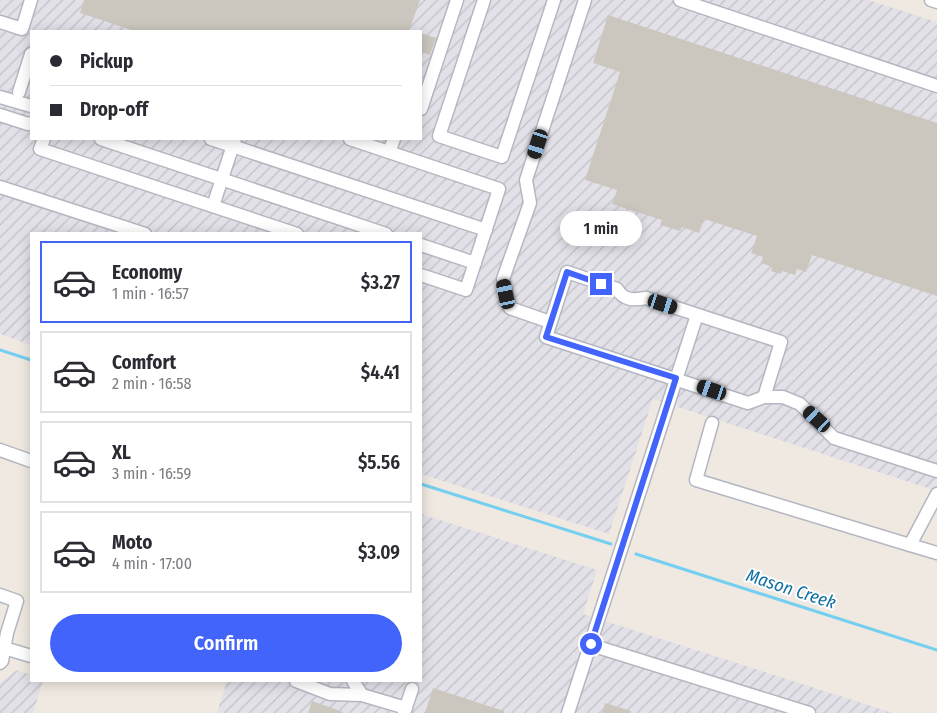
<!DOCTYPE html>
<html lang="en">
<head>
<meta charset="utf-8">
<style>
  :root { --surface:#fff; --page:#f7f7f7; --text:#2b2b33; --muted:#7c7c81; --line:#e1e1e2; --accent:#4264fb }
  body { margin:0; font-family:"Fira Sans Condensed",sans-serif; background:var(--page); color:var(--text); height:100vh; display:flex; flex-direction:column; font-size:19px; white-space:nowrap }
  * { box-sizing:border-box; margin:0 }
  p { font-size:16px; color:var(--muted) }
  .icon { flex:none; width:28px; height:28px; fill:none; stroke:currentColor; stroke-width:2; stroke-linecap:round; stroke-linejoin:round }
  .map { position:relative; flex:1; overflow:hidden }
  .panel { position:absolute; left:30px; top:232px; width:392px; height:450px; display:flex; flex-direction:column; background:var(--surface); border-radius:0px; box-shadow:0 2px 12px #0003 }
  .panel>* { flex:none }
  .banner { position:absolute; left:30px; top:30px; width:392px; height:110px; border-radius:0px; box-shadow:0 2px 12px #0003; display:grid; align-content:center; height:110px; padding:0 20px; background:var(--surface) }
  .end { position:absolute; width:22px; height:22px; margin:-11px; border:6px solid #4264fb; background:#fff; box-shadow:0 0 0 2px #fff }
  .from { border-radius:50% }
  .bubble { position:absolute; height:35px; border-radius:18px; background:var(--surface); box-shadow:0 2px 12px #0003; font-size:16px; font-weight:600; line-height:35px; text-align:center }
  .car { position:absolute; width:15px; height:30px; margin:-15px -8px; border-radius:6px; box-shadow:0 0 4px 1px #0007; background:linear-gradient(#222 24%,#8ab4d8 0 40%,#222 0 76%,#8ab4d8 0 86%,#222 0) }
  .banner b { display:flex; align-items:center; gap:18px; height:48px; font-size:19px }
  .banner b+b { border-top:1px solid var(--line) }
  .banner i { width:12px; height:12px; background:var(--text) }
  ul { padding:9px 0 0; list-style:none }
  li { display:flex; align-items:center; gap:15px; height:82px; margin:0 10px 8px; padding:0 10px; border:2px solid var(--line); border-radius:0px }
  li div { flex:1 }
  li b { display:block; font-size:19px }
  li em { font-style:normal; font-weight:600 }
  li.active { border-color:var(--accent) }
  li>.icon { width:45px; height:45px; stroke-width:1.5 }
  .cta { display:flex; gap:10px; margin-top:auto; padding:10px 20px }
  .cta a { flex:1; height:58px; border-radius:30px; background:var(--accent); color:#fff; font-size:20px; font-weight:600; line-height:58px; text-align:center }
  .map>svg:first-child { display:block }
  .industrial { fill:url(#industrial-furrows); fill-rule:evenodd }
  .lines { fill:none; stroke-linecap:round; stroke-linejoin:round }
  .stream { stroke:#75cff0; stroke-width:3 }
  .building { fill:#cbc7bf }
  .minor-casing { stroke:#b4b7c1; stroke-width:15 }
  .minor { stroke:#fff; stroke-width:12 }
  .route { stroke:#4264fb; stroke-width:6 }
  .labels { text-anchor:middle; stroke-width:4; stroke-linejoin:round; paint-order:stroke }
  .water-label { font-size:18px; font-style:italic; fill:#0d6fa3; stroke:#fff }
</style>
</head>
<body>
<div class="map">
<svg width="937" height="713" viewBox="0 0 937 713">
  <defs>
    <pattern id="industrial-furrows" width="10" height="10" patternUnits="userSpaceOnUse" patternTransform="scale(1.25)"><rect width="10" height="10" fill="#e3e1e8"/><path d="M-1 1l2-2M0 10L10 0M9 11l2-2" fill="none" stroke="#c3c1c7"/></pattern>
  </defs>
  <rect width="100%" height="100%" fill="#efe9e1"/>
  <g class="industrial">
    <path d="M0,0H868L937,22V491L653,399L609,534L421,474V234H31V345L0,334ZM31,31H421V139H31Z"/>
    <path d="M421,514L597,570L583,614L893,713H217L227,681H421Z"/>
    <path d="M17,670L31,675V681H43L33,713H0V683Z"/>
  </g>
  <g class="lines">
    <g class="stream">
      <path d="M0,350L31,360"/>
      <path d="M421,484L611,544"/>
      <path d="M636,554L937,650"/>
    </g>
  </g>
  <g class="building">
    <path d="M84,0H420L409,31H134L80,13Z"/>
    <path d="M608,15L937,123V296L812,255L806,272L797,269L795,275L782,271L781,274L771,271L772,267L761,263L763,257L751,253L757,236L704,219L699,233L682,227L680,231L660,225L662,220L612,204L617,190L585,180L620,72L593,63Z"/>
    <path d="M421,33L436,38L430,55L421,52Z"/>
    <path d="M433,688L504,711V713H425Z"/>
    <path d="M312,701L343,712V713H308Z"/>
    <path d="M605,703L631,711V713H602Z"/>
  </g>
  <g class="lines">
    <defs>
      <g id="minor">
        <path d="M484,0L439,136L502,157L554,0"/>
        <path d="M680,0L937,86"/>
        <path d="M931,0L937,2"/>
        <path d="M0,22L22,29L31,0"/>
        <path d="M19,92L31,54"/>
        <path d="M0,97L31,106"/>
        <path d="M421,109L457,0"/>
        <path d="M0,115L28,124L31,123"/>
        <path d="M44,139L40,149L297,234"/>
        <path d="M101,139L386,234"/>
        <path d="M211,139L486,230"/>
        <path d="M350,139L499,189L466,290L421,275"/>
        <path d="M389,152L394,139"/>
        <path d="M0,187L145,234"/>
        <path d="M213,206L235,139"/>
        <path d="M421,245L475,263"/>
        <path d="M550,322L510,308L503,279L530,203L526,180L585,0"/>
        <path d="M764,397L781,342L646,298C634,300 624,301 617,289L567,272L546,337L748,403L764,397H783L800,404L834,438L937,471"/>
        <path d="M712,423L696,480L910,545L937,494"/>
        <path d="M0,450L31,461"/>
        <path d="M910,545L937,553"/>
        <path d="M0,595L17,601L7,633L2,661L0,663"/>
        <path d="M591,645L809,713"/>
        <path d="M4,648L31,656"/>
        <path d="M296,681L330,694L362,695L406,708"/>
        <path d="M353,681L362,695"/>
        <path d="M404,713L412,689"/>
        <path d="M568,713L697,315"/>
      </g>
    </defs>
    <use href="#minor" class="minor-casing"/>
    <use href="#minor" class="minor"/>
  </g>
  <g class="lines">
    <path class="route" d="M591,644L676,378L546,337L567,272L601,284"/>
  </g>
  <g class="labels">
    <g class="water-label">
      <text transform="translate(791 589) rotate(18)" y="6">Mason Creek</text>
    </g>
  </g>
</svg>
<i class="end from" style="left:591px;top:644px"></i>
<i class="end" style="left:601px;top:284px"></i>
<div class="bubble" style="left:560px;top:211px;width:82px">1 min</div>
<i class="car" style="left:538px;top:144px;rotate:198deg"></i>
<i class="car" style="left:506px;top:294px;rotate:348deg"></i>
<i class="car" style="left:663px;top:304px;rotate:108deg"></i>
<i class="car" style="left:712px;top:390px;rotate:289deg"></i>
<i class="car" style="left:817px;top:419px;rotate:312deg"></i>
<div class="banner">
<b><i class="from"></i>Pickup</b>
<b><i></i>Drop-off</b>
</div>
<section class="panel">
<ul>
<li class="active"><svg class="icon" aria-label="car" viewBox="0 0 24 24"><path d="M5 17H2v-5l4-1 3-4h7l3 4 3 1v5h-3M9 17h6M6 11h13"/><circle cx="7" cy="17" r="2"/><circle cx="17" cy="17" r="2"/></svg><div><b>Economy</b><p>1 min · 16:57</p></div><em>$3.27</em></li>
<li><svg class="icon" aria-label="car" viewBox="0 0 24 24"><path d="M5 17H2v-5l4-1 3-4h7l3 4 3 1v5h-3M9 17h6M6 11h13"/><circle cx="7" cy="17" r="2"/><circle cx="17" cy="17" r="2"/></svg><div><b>Comfort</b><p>2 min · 16:58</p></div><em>$4.41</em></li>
<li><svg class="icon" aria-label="car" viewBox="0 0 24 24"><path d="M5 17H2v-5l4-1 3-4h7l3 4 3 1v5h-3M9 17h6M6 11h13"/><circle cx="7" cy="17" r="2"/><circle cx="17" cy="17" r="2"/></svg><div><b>XL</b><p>3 min · 16:59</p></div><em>$5.56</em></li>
<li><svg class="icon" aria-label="car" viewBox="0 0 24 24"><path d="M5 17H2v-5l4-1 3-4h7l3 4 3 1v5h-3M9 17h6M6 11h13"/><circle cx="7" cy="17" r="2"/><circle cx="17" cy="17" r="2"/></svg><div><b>Moto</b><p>4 min · 17:00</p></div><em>$3.09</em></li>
</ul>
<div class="cta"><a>Confirm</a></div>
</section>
</div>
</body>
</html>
